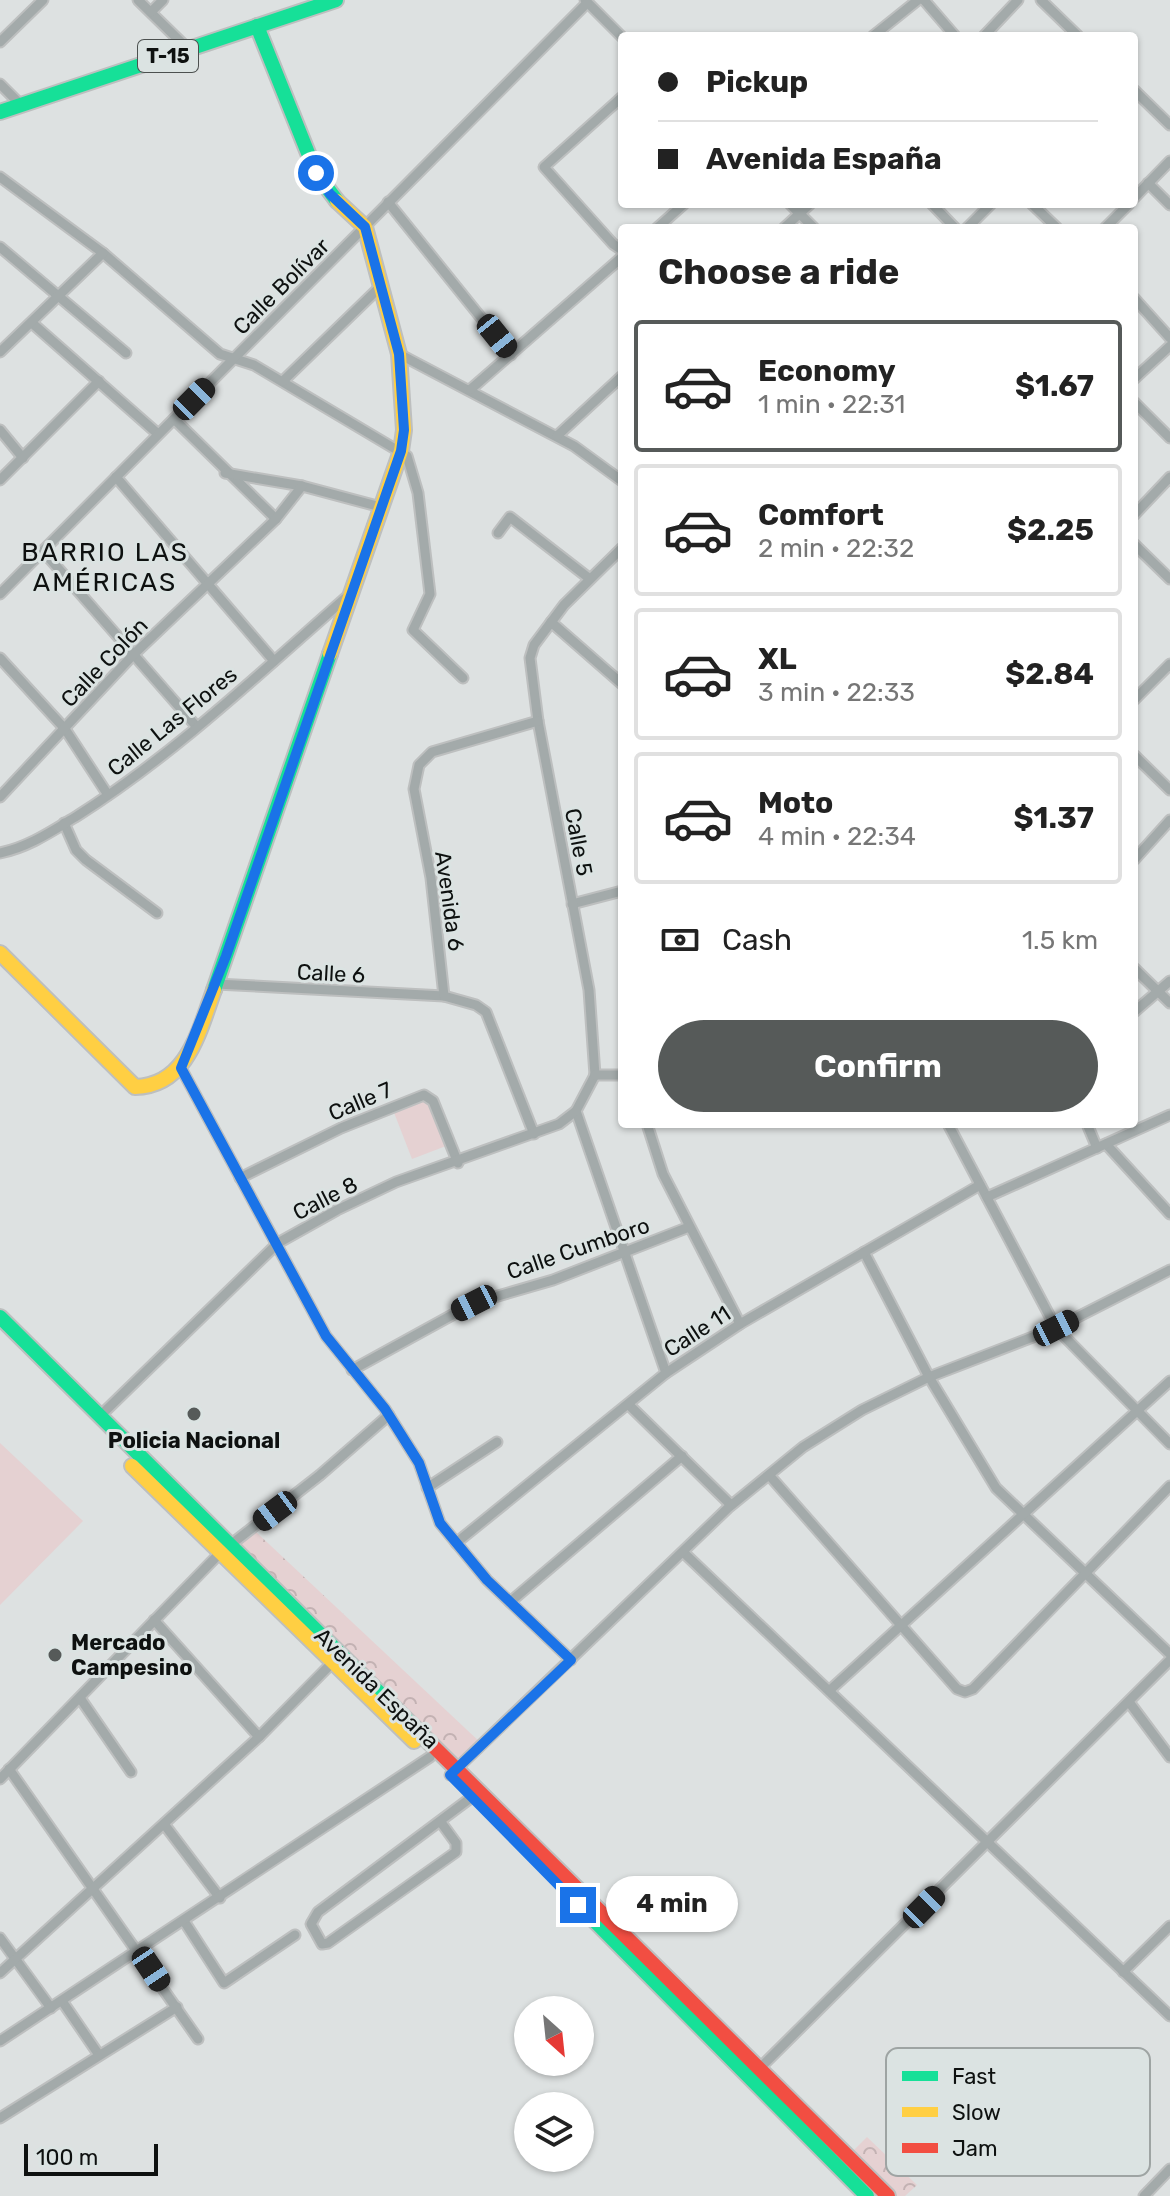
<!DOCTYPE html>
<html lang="en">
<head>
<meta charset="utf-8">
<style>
  :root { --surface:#fff; --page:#f6f6f6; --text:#222; --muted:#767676; --line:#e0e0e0; --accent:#565a59 }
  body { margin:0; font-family:Rubik,sans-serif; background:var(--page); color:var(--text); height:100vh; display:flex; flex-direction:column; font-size:30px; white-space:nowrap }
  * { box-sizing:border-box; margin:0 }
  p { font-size:26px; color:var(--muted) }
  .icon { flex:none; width:44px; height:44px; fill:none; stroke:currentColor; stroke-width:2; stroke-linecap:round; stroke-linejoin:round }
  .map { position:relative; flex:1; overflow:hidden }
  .details { position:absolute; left:618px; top:224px; width:520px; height:904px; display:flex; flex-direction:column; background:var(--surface); border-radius:8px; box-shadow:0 2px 6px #0004 }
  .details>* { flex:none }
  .guide { position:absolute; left:618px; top:32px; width:520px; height:176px; border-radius:8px; box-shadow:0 2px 6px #0004; display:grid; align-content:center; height:176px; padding:0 40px; background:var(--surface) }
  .needle { width:52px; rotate:153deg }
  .fabs { position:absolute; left:514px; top:1996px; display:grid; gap:16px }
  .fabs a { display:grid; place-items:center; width:80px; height:80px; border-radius:50%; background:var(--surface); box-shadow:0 2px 6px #0004; font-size:40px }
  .scale { position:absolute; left:24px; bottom:20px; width:134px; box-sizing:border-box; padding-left:8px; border:4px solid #0e1110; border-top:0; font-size:22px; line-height:28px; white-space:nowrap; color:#0e1110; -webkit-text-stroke:6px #dbe3e2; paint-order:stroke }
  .end { position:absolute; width:36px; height:36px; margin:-18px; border:10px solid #1a73e8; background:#fff; box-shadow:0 0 0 4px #fff }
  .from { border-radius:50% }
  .bubble { position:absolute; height:56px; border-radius:28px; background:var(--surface); box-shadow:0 2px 6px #0004; font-size:26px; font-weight:700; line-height:56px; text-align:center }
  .car { position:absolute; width:24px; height:48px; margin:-24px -12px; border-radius:10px; box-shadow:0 0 6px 2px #0007; background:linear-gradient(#222 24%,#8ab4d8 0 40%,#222 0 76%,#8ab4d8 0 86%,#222 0) }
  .guide b { display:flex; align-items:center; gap:28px; height:76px; font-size:30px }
  .guide b+b { border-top:2px solid var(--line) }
  .guide i { width:20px; height:20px; background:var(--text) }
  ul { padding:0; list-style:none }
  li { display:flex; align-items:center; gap:24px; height:132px; margin:0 16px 12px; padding:0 24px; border:4px solid var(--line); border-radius:8px }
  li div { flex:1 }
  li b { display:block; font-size:30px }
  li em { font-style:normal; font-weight:700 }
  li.selected { border-color:var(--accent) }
  li>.icon { width:72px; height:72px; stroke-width:1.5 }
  h2 { padding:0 40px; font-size:36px; line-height:96px }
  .pay { display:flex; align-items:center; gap:20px; height:88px; padding:0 40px; font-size:30px }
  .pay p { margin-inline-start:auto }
  .button { display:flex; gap:16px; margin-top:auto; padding:16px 40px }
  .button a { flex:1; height:92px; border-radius:48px; background:var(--accent); color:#fff; font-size:32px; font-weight:700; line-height:92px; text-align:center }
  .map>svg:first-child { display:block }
  .green { fill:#e5d1d2 }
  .park { fill:url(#park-crowns) }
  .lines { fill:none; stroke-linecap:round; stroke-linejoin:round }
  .street-casing { stroke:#bdbfbf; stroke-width:13 }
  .fast-casing { stroke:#bdbfbf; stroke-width:18 }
  .slow-casing { stroke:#bdbfbf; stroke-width:18 }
  .jam-casing { stroke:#bdbfbf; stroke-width:18 }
  .street { stroke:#a3aaaa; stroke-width:9 }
  .fast { stroke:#16e098; stroke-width:14 }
  .slow { stroke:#ffcf43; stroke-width:14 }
  .jam { stroke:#f24e42; stroke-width:14 }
  .route { stroke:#1a73e8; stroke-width:10 }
  .poi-dot { fill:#565a59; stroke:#dbe3e2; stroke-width:3 }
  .labels { text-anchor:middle; stroke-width:6; stroke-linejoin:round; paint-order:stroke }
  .shield { fill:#dbe3e2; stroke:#4c504f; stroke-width:2 }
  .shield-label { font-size:20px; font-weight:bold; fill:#0e1110 }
  .street-label { font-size:22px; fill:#0e1110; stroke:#dbe3e2 }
  .poi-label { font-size:22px; font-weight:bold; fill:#0e1110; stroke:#dbe3e2 }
  .quarter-label { font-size:26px; letter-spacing:2px; fill:#0e1110; stroke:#dbe3e2 }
  .key { fill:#dbe3e2; stroke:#9ea4a3; stroke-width:2 }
  .key-label { font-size:22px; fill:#0e1110 }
</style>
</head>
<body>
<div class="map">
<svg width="1170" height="2196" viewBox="0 0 1170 2196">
  <defs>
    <pattern id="park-crowns" width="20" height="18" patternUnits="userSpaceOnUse" patternTransform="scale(2)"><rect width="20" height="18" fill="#e5d1d2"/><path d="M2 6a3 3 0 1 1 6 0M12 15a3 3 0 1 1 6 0" fill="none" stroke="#c3b2b3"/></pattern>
  </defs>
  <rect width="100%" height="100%" fill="#dde1e1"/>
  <g class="green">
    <path d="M428,1097L446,1146L412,1159L393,1110Z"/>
    <path d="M0,1443L83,1521L0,1605Z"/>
  </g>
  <g class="park">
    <path d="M252,1528L482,1744L458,1767L231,1545Z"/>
    <path d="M867,2137L917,2185L905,2196H888L848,2156Z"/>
  </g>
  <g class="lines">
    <defs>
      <g id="street">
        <path d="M138,0L187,48"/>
        <path d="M585,0L622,37"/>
        <path d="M924,0L955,36"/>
        <path d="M1041,0L1078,36"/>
        <path d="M151,12L163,0"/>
        <path d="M873,36L918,0"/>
        <path d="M984,36L1018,0"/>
        <path d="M0,42L43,0"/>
        <path d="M0,84L21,105"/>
        <path d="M1134,90L1170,125"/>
        <path d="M622,97L544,167L613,244L622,250"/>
        <path d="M0,177L103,253L220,354L254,365L407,456L418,493L430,594L413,630L463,678"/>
        <path d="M1148,183L1170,205"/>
        <path d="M1134,198L1170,161"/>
        <path d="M388,202L511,355"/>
        <path d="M790,204L814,228"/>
        <path d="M932,204L955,228"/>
        <path d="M1032,204L1057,228"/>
        <path d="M657,228L684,204"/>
        <path d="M784,228L810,204"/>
        <path d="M967,228L991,204"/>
        <path d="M1105,228L1129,204"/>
        <path d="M0,247L126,353"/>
        <path d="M1134,298L1170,338"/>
        <path d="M32,323L158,434"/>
        <path d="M0,352L103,253"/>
        <path d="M399,354L574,446L622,481"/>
        <path d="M1134,379L1170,346"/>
        <path d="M283,381L381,286"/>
        <path d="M471,389L622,257"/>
        <path d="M1134,402L1170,438"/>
        <path d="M174,419L276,519"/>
        <path d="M0,430L23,458"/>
        <path d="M557,436L622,376"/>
        <path d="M225,473L302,486L381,507"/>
        <path d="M116,477L274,661"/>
        <path d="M0,480L99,381"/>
        <path d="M1134,515L1170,477"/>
        <path d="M498,533L510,517L590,579"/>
        <path d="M1134,544L1170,579"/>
        <path d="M43,551L196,726"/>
        <path d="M0,594L587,3"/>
        <path d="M551,622L622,684"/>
        <path d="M0,658L65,729L108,795"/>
        <path d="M1134,700L1170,664"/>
        <path d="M1134,755L1170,790"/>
        <path d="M0,797L133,655L276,519L302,486"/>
        <path d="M64,823L76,850L86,860L157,913"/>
        <path d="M0,853C29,847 52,831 77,816C175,754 261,672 349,595"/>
        <path d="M1134,860L1170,820"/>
        <path d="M572,904L622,891"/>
        <path d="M1134,968L1170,1003"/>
        <path d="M216,984L444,996"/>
        <path d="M1134,1012L1170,981"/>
        <path d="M181,1068L326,1336L385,1409L419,1463L440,1523L487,1580L571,1660"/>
        <path d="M595,1075L589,990L538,721L530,658L534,645L564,605L622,548"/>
        <path d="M595,1075L576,1111L666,1373"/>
        <path d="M595,1075H622"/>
        <path d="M647,1124L663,1174L740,1324"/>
        <path d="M948,1124L1056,1328L1170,1444"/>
        <path d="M1087,1124L1097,1148"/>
        <path d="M534,1134L486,1012L476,1005L444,996L431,878L414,789L419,765L432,752L538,721"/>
        <path d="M1106,1144L1170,1214"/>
        <path d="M240,1178L341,1128L424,1095L433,1101L458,1163"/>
        <path d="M987,1197L1170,1115"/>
        <path d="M864,1252L929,1377L996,1488L1170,1654"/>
        <path d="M352,1370L474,1303L553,1280L689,1227"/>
        <path d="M629,1405L731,1505"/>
        <path d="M99,1417L278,1243L337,1210L396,1182L559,1124L576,1111"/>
        <path d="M769,1475L957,1689L965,1692L973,1689L1170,1486"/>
        <path d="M427,1488L497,1442"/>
        <path d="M456,1543L666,1373L740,1324L980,1185"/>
        <path d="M683,1552L1170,2016"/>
        <path d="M510,1602L682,1456"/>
        <path d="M154,1620L259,1737"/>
        <path d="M830,1690L1170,1381"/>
        <path d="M80,1698L131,1772"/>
        <path d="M1129,1702L1170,1757"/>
        <path d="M9,1769L198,2039"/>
        <path d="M450,1775L728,1508L803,1447L862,1410L929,1377L1056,1328L1170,1270"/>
        <path d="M0,1779L220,1553L320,1475L389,1415"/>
        <path d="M440,1821L456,1843V1852L328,1943L322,1944L311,1924L318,1912L472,1797"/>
        <path d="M164,1824L220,1898"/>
        <path d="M184,1921L224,1983L295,1935"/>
        <path d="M0,1938L51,2008"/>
        <path d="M1123,1972L1170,1926"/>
        <path d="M0,1973L259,1737L333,1662"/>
        <path d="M62,2001L99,2055"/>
        <path d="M0,2041L430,1757"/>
        <path d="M759,2069L1170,1660"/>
        <path d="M0,2118L177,2007"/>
        <path d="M1144,2196L1170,2169"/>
      </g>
      <g id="fast">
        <path d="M257,26L316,173L337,201"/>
        <path d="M0,112L336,0"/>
        <path d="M214,990L330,654"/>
        <path d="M0,1317L430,1743"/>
        <path d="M574,1900L867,2196"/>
      </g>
      <g id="slow">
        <path d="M330,654L401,451L404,430L399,354L365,227L337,201"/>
        <path d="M0,953L135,1087C187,1086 199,1031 214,990"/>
        <path d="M132,1466L414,1741"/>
      </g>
      <path id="jam" d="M430,1743L888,2196"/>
    </defs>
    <use href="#street" class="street-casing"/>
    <use href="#fast" class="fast-casing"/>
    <use href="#slow" class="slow-casing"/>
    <use href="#jam" class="jam-casing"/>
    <use href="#street" class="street"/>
    <use href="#fast" class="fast"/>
    <use href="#slow" class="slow"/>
    <use href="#jam" class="jam"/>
  </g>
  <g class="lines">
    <path class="route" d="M316,173L330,194L365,227L399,354L404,430L401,451L226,956L181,1068L326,1336L385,1409L419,1463L440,1523L487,1580L571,1660L450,1775L578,1905"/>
  </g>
  <g class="poi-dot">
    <circle cx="194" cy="1414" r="8"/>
    <circle cx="55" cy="1655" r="8"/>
  </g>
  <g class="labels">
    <rect class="shield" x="138" y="40" width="60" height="32" rx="6"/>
    <g class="shield-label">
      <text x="168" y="63">T-15</text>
    </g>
    <g class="street-label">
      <text transform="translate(281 286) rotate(-45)" y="8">Calle Bolívar</text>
      <text transform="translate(104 662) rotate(-46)" y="8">Calle Colón</text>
      <text transform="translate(172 721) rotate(-39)" y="8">Calle Las Flores</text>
      <text transform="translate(579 842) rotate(79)" y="8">Calle 5</text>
      <text transform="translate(450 901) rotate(82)" y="8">Avenida 6</text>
      <text transform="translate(331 973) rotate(3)" y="8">Calle 6</text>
      <text transform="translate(360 1101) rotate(-23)" y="8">Calle 7</text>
      <text transform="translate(325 1198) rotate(-27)" y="8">Calle 8</text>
      <text transform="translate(578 1248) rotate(-19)" y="8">Calle Cumboro</text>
      <text transform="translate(697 1331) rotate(-33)" y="8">Calle 11</text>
      <text transform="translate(377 1688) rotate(44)" y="8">Avenida España</text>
    </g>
    <g class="poi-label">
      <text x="194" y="1448">Policia Nacional</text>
      <text x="71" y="1650" text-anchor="start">Mercado<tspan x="71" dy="25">Campesino</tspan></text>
    </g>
    <g class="quarter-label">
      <text x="105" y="561">BARRIO LAS<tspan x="105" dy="30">AMÉRICAS</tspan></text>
    </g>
  </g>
  <rect x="886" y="2048" width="264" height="128" rx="12" class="key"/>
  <rect x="902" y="2071" width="36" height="10" fill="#16e098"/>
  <rect x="902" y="2107" width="36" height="10" fill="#ffcf43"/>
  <rect x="902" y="2143" width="36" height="10" fill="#f24e42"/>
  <g class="key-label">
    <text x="952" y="2084">Fast</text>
    <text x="952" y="2120">Slow</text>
    <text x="952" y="2156">Jam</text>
  </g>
</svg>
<div class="fabs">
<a><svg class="needle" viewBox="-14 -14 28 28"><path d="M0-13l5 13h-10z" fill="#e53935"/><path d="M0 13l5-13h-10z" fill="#767676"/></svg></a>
<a><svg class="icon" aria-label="layers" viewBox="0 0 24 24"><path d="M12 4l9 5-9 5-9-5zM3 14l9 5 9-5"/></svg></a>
</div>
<div class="scale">100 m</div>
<i class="end from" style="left:316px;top:173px"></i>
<i class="end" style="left:578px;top:1905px"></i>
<div class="bubble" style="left:606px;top:1876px;width:132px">4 min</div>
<i class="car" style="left:497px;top:336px;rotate:141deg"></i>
<i class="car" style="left:194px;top:399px;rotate:45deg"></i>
<i class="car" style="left:474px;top:1303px;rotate:243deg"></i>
<i class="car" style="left:1056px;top:1328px;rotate:63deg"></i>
<i class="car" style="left:275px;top:1511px;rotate:233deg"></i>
<i class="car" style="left:924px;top:1907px;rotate:45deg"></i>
<i class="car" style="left:151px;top:1969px;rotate:146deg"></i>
<div class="guide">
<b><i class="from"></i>Pickup</b>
<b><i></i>Avenida España</b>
</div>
<section class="details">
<h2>Choose a ride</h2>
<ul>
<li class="selected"><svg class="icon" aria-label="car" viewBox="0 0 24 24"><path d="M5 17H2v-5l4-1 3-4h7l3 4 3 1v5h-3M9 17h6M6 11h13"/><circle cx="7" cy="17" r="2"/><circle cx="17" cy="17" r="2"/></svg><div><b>Economy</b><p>1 min · 22:31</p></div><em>$1.67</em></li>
<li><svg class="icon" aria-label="car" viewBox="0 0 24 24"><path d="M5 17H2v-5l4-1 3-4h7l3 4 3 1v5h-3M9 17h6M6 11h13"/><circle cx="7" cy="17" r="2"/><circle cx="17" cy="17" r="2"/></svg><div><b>Comfort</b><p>2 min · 22:32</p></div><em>$2.25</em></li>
<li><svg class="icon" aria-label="car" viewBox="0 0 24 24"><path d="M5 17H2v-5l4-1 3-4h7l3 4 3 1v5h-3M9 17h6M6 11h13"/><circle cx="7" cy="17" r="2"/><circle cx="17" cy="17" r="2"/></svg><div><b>XL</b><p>3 min · 22:33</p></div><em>$2.84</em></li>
<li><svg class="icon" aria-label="car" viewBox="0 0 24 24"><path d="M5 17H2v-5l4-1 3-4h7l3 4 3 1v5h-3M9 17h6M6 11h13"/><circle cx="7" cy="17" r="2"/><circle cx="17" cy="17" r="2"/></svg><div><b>Moto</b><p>4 min · 22:34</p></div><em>$1.37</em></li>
</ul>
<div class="pay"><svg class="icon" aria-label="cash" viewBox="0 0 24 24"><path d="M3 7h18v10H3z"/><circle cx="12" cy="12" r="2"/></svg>Cash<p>1.5 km</p></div>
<div class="button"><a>Confirm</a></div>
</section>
</div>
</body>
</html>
